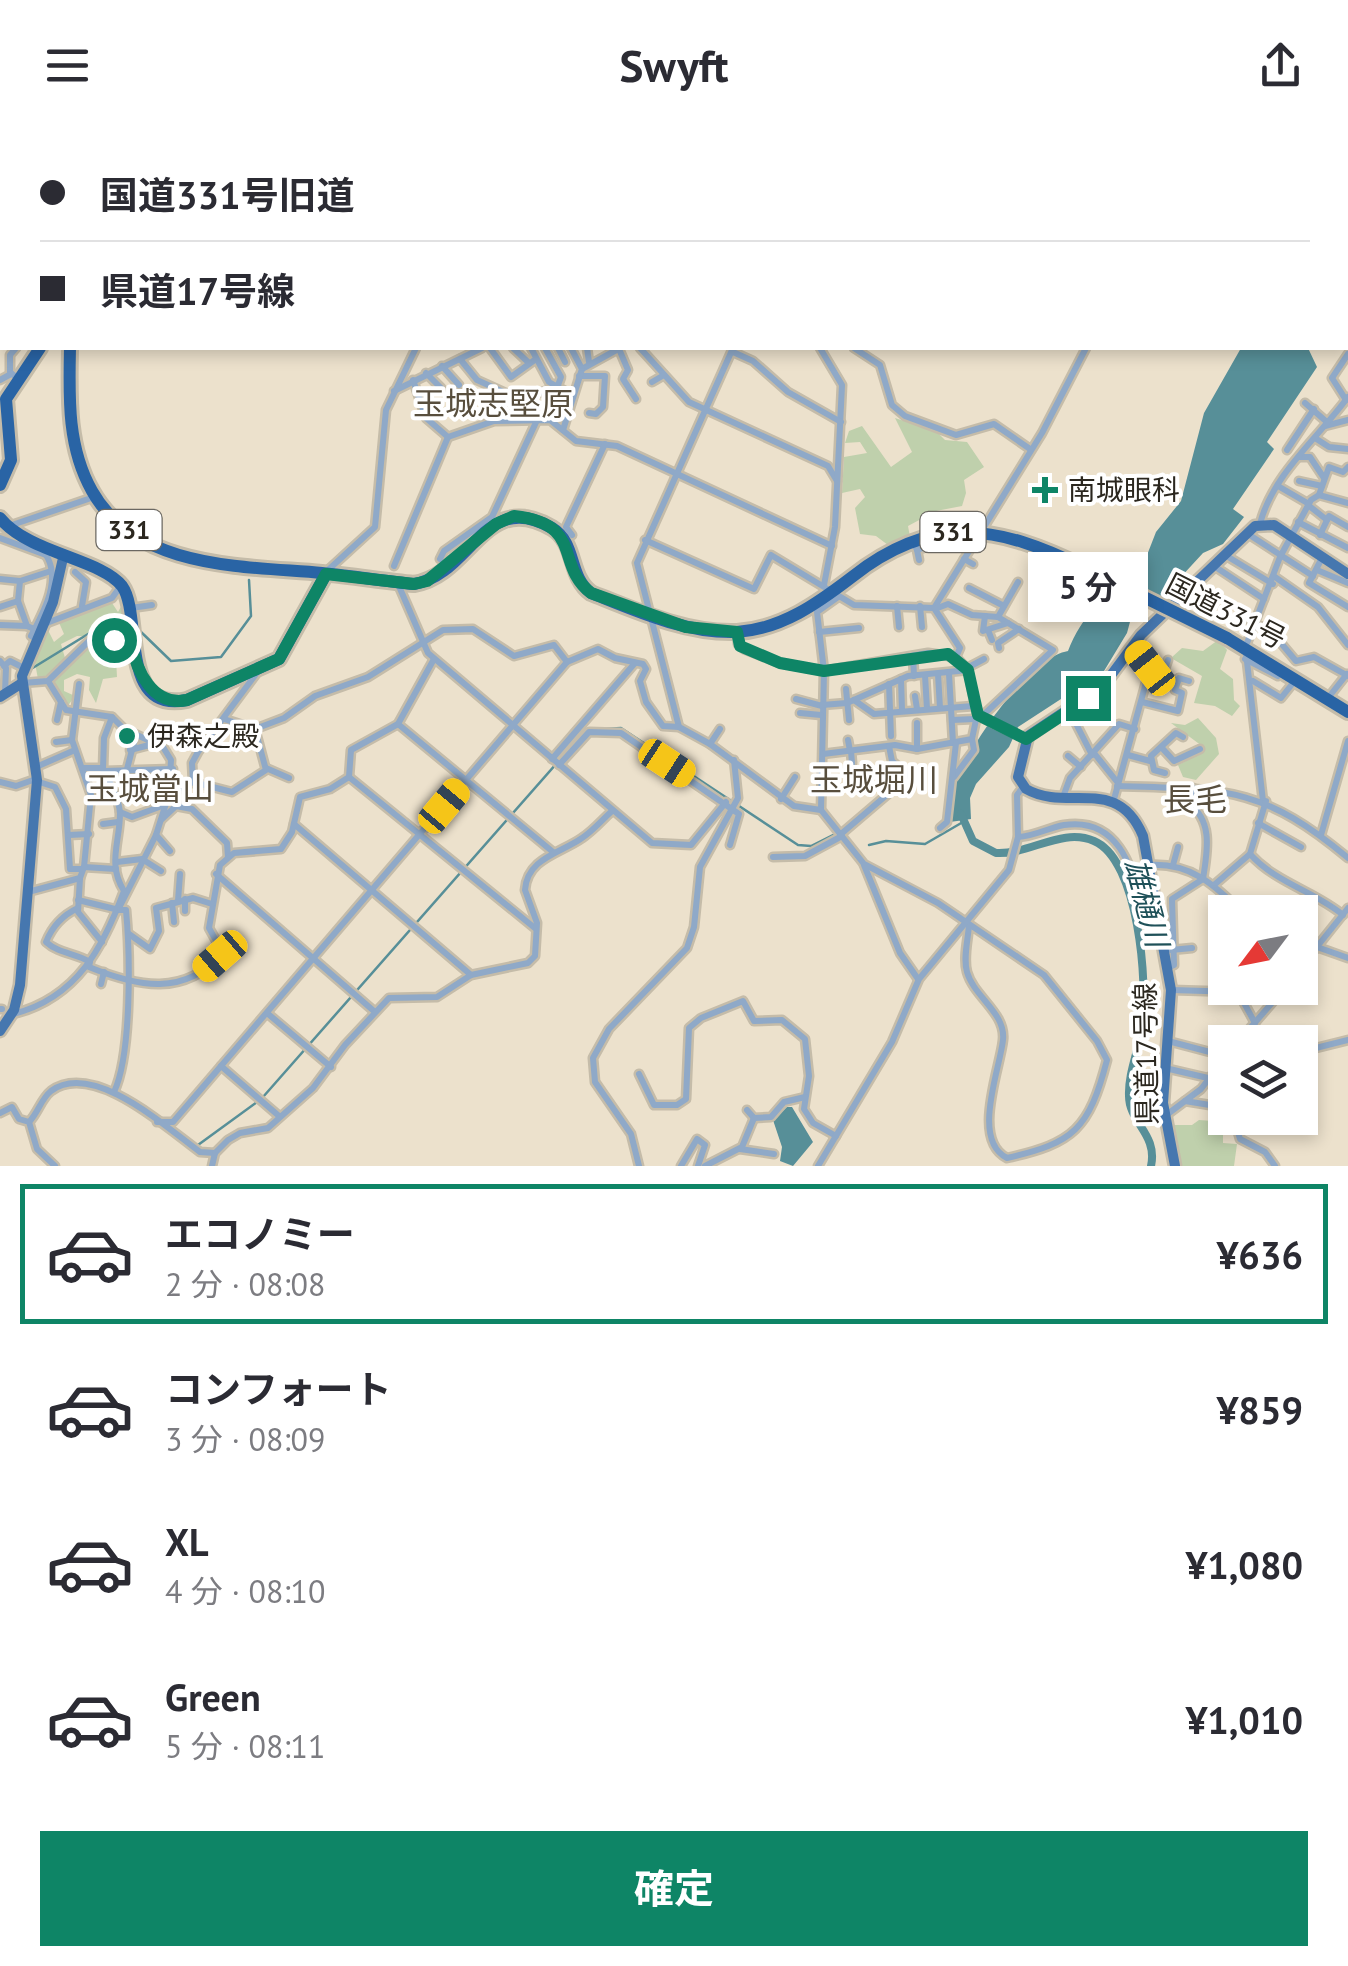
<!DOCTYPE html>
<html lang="ja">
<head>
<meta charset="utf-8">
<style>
  :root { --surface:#fff; --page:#f2f2f3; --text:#2b2b33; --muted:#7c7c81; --line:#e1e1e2; --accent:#0e8566 }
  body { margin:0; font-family:"PT Sans","Noto Sans JP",sans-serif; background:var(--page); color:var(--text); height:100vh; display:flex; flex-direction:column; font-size:38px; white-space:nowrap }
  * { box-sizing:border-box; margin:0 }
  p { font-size:32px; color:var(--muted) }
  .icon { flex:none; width:55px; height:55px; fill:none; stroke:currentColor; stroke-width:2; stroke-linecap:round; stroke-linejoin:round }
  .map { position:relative; height:1036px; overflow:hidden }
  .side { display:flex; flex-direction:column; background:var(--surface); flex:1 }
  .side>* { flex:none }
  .top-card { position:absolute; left:0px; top:0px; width:1350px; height:220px; box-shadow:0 5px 15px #0003; display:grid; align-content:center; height:220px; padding:0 40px; background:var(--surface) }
  .needle { width:65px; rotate:238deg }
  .buttons { position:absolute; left:1208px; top:765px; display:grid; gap:20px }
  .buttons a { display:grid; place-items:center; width:110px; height:110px; border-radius:0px; background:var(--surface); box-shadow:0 5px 15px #0003; font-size:50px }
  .end { position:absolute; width:45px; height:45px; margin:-22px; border:12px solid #0e8566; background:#fff; box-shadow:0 0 0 5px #fff }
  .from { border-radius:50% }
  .bubble { position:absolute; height:70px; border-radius:0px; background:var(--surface); box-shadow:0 5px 15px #0003; font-size:32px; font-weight:700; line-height:70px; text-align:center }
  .car { position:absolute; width:30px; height:60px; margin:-30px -15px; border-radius:12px; box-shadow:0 0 8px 2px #0007; background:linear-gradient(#f5c518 24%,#345 0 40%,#f5c518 0 76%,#345 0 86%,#f5c518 0) }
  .top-card b { display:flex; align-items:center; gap:35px; height:95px; font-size:38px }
  .top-card b+b { border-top:2px solid var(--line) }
  .top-card i { width:25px; height:25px; background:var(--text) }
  ul { padding:18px 0 0; list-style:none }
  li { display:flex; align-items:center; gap:30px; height:140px; margin:0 20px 15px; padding:0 20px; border:5px solid transparent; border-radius:0px }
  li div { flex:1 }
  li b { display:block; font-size:38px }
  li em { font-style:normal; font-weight:700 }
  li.on { border-color:var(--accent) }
  li>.icon { width:90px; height:90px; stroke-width:1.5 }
  .cta { display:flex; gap:20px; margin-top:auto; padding:20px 40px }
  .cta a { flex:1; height:115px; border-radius:0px; background:var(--accent); color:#fff; font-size:40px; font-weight:700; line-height:115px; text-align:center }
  header { display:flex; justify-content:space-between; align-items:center; height:130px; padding:0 40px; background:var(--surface); font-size:45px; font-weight:700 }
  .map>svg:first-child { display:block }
  .green { fill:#bfd0ac }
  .water { fill:#578f98 }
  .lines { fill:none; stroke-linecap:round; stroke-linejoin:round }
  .stream { stroke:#578f98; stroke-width:2.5 }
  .river { stroke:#578f98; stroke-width:8 }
  .minor-casing { stroke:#c5bca9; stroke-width:11 }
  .major-casing { stroke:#c5bca9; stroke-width:15 }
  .highway-casing { stroke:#c5bca9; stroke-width:18 }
  .minor { stroke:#8fa9c8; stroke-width:6 }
  .major { stroke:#4677af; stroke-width:10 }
  .highway { stroke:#2964a5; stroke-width:12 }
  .highway-bridge-casing { stroke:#c5bca9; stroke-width:18; stroke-linecap:butt }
  .highway-bridge { stroke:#2964a5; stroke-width:12 }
  .route { stroke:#0e8566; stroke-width:12 }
  .poi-dot { fill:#0e8566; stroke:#fff; stroke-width:4 }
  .labels { text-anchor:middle; stroke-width:8; stroke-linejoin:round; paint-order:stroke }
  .shield { fill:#fff; stroke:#6b6862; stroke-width:2.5 }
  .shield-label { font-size:25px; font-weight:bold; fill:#2b271f }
  .poi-label { font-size:28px; fill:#2b271f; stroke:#fff; text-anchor:start }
  .street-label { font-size:28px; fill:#2b271f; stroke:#fff }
  .water-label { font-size:30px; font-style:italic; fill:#1f5159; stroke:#fff }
  .quarter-label { font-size:32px; fill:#584e3d; stroke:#fff }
</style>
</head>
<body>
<header><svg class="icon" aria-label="menu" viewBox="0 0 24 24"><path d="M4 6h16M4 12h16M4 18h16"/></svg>Swyft<svg class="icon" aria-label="share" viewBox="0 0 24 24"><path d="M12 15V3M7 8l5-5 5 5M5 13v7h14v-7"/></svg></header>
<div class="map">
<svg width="1348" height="1036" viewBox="0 0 1348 1036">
  <rect width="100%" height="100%" fill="#ece1cc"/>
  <g class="green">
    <path d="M895,288L937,302L945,310L967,312L984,337L964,350L966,363L962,376L936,381L908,396L910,407L888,415L876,406L860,404L855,378L865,367L860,359L842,363L844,327L867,323L860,312L845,313L849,301L862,296L891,337L912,322Z"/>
    <path d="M110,470L118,482L123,473L125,490L115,489L110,495L124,502V507L77,506L61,514L65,528L53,543L38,549L34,528L47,498L54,512L64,504L57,488Z"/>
    <path d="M1218,510L1227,520L1220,539L1233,549L1234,570L1240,576L1232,586L1215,576L1194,573L1202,546L1171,528L1182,518L1203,521Z"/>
    <path d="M94,513L123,518L116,528L117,547L103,549L96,573L89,560L90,547L77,544L64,550V561L75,566L67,577L51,553Z"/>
    <path d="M1198,588L1216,608L1219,624L1196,650L1183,647L1178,635L1203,622L1202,616L1171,593L1185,595Z"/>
    <path d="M1199,990L1213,991L1211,1004L1223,1005V1013L1237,1014L1234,1036H1180L1171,995H1192Z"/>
  </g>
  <g class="water">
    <path d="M1241,218H1308L1317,237L1267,312L1274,319L1233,379L1244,387L1223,414L1203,423L1168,461L1147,476L1134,477L1127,503L1104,541L1018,597L1009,617L976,654L970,668L971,689L950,692C951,680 951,665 955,654C969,616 1028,528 1068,521C1081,487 1107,459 1140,443L1156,402L1181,371L1204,283Z"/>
    <path d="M787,977H792L813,1012L793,1036L780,1031L782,1017L773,990Z"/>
  </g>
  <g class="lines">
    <g class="stream">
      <path d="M140,501L171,531L221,527L251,486L249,450"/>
      <path d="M31,539L93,501L113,498L127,504"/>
      <path d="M869,715L886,711L925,714L963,692"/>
      <path d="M263,967L586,600L621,598L798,715L811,716L835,704"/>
      <path d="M198,1015L257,972"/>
    </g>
    <path class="river" d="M961,684L973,711L996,723C1029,725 1062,697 1094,711C1139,730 1148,855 1142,897C1139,920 1128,943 1129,966C1129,993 1158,1004 1151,1036"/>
    <defs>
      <g id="minor">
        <path d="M497,0L498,2"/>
        <path d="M16,218L10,225V242L17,248"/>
        <path d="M490,218L511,247L536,229"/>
        <path d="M513,218L529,233"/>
        <path d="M531,218L549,252L572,265"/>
        <path d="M545,218L561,247L557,258"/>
        <path d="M558,218L565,232"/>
        <path d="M587,218L589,232"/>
        <path d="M640,218L689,272L828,336L837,351"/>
        <path d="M820,218L842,255L835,397L824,455"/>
        <path d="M854,218L880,235L892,275L905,286L956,305L994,294L1030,319"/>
        <path d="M619,219L628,240L623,249L636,269"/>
        <path d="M733,222L753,231L788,262L841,292"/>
        <path d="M460,229L477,250L519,269L555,258"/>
        <path d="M442,236L459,255"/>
        <path d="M582,239L620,218"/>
        <path d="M426,243L441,258"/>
        <path d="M579,246H605L603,277L596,284L589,283"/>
        <path d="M0,250L11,244"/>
        <path d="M413,250L426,288L448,307L494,291L550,290L576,311L617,316L832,416"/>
        <path d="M652,252L664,245"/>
        <path d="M394,261L482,218"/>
        <path d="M1346,270L1332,248L1348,224"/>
        <path d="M1305,273L1328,293"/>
        <path d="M1325,296L1348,290"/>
        <path d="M563,300L582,239L571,218"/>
        <path d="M1315,308L1329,317L1348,319"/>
        <path d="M1287,320L1314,279"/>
        <path d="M1300,327H1310L1324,348"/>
        <path d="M1299,351L1322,356"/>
        <path d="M1278,356L1309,374"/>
        <path d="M1319,365L1348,373"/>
        <path d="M1308,375L1327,390"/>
        <path d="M1298,392L1348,418"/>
        <path d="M1260,394C1272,345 1319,307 1348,267"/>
        <path d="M12,395L94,367"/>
        <path d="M1248,404L1313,446"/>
        <path d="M572,405L566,397L605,314"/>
        <path d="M1320,405L1329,386L1348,397"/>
        <path d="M0,408L46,425"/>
        <path d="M645,410L754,459L771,425L854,475L934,478L960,518L956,527"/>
        <path d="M914,414L917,420L945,411L942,404"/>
        <path d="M917,420L919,430"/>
        <path d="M1225,425L1273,454"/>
        <path d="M1323,426L1309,453L1348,477"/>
        <path d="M440,429L444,421L492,387L538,288"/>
        <path d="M964,429L973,434"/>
        <path d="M394,436L448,307"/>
        <path d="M1214,436L1264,469"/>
        <path d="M1317,440L1348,453"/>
        <path d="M327,441L375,397L386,280L416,218"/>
        <path d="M75,442L86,452L82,476"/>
        <path d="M1275,447L1318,477L1348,515"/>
        <path d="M0,449L20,451L18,471L0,477"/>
        <path d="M20,451L51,441"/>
        <path d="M398,454L428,523L652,713L691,715L726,672"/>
        <path d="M969,458L1004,476"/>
        <path d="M838,467L817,482L824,541L821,680L864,734L938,773L1044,845L1097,911L1107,930C1089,999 1074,1013 1007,1028C971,1010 1000,939 1003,910C1006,883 974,867 967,842C963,828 968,810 969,795"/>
        <path d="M18,471L27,496L34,499"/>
        <path d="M897,476L899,497"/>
        <path d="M920,476L922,497"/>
        <path d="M131,478L152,475"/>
        <path d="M934,478L1042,303L1086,218"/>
        <path d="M935,479L948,474L972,485L998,487L1053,520L980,588"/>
        <path d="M985,486L983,501L1008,493"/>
        <path d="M998,487L1018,452"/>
        <path d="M1251,493L1269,499L1296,531L1314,527L1348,546"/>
        <path d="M44,494L112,468L120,457"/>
        <path d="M0,495L27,496"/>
        <path d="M988,500L992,510"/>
        <path d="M819,502L859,498"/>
        <path d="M737,503L738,514L744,519L780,533L824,541L928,523L956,527L968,540L977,585L1026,609"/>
        <path d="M36,509L31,506C43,483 62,450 46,425"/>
        <path d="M1247,513L1280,427L1311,370L1319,365L1329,337L1343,342L1348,337"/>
        <path d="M1133,516L1157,545L1178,551"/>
        <path d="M999,518L998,513L1019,499"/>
        <path d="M1246,523L1263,671"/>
        <path d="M913,526L914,546"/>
        <path d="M1245,529L1278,546"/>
        <path d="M0,531L6,538L5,562"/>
        <path d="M4,536L10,531L24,538"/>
        <path d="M967,538L984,529"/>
        <path d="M938,544L940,578"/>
        <path d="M949,544L953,613"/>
        <path d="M925,545L927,579"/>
        <path d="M1162,547L1168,530"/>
        <path d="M901,549L902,580"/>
        <path d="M48,551L66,580L112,587L124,599L163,617L171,630L169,664L156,705L118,780"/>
        <path d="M1253,551L1281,568L1297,548"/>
        <path d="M23,553L48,551L90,510L131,512"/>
        <path d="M889,554L891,606"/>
        <path d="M846,559L849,590"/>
        <path d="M915,566L917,579"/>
        <path d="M1328,568L1347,544"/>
        <path d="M796,569L822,576"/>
        <path d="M854,570L874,584L973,576"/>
        <path d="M1142,572L1178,581L1182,563L1175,560L1179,548L1189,551"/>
        <path d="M822,575L847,573L908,546L968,540"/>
        <path d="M1069,580L1092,625"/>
        <path d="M800,583L821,585"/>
        <path d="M57,590L61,572"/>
        <path d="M952,590L974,589"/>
        <path d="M917,593V619"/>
        <path d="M398,594L553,722"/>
        <path d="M679,597L637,433L733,218"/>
        <path d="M255,599L284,588L315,566L368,547L443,500L473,499L514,526L554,515L567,532"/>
        <path d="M848,610L850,621"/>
        <path d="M56,612L72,610"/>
        <path d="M710,614L720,599"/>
        <path d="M1162,618L1174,631L1200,619"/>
        <path d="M130,620L157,613"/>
        <path d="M851,621L852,633"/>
        <path d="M1094,623L1118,653"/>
        <path d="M823,624L895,615L917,619L972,609L977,585"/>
        <path d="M1128,625L1150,631"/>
        <path d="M1068,626L1081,637"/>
        <path d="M552,629L635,533"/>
        <path d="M559,635L589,602L621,603L739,684L730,715"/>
        <path d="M36,637L75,620"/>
        <path d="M266,638L289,648"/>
        <path d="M103,639L104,608L112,587"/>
        <path d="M127,639L136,605"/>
        <path d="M104,641L173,639"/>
        <path d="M1165,643L1154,640L1151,626L1176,603L1183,607"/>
        <path d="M349,647L536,799"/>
        <path d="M954,647L974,620L972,609"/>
        <path d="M0,652L16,656L33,650L55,657L66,679L70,739H82"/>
        <path d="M193,652L192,633L198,622L259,540"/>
        <path d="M1117,656C1224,659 1262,656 1348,728"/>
        <path d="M1193,658L1188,673C1214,691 1207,722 1203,749"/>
        <path d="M169,664L193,652L232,662L266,640L255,599L224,589"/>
        <path d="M1063,667L1070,648L1119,594L1135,599"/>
        <path d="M781,669L795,647"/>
        <path d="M1113,673L1150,538"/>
        <path d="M120,682L132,687L162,676"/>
        <path d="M162,689L176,676L192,679L227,713L228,727"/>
        <path d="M1258,693L1301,717"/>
        <path d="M103,694L118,692"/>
        <path d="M294,694L471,845"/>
        <path d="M940,698L947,692L956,613"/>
        <path d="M841,704L909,646L892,631L889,616"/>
        <path d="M69,705L89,704"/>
        <path d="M156,705L170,721"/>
        <path d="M1321,705L1348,611"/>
        <path d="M1018,707C1035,706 1048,698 1064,695C1117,687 1133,736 1141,777"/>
        <path d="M1250,724C1276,753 1314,761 1343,785"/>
        <path d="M773,727L805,726L842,706"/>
        <path d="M117,732L142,729L161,741"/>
        <path d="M864,735L900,823L918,849"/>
        <path d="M1148,735C1190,732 1213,754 1242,782"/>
        <path d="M1173,735L1178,717"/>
        <path d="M84,737L116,739"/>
        <path d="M216,744L375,882"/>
        <path d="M80,748L78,782L102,812"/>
        <path d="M1214,755L1250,724L1266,671"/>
        <path d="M28,762L80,748L84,737L91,665L72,610L79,554"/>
        <path d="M185,769V781"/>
        <path d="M78,770L115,779"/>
        <path d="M178,771L180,744"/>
        <path d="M172,773L174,792"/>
        <path d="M78,778C63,785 52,797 46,812C59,824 76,823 90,832L89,837C138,857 184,867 223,823L209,798L220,735L234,723L281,719L292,702L300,667L330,659L349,647L351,620L398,594L434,529"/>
        <path d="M129,804L150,819L159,801L156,778L193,768L212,774"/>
        <path d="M1317,817L1348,828"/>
        <path d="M1171,820L1192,818"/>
        <path d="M1167,838L1174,835L1172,769L1203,749"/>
        <path d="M1300,838L1348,778"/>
        <path d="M101,854L104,842"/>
        <path d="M1172,860L1238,862L1255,893"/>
        <path d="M0,879H2"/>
        <path d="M267,883L331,937"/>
        <path d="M13,884C78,868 104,815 124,761C107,734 120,712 120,683C119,669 109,650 102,638H83"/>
        <path d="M1168,911L1225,926"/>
        <path d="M1238,912L1285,858"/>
        <path d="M1300,922L1348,910"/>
        <path d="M221,936L279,986"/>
        <path d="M1165,938L1208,948"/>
        <path d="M1214,942L1225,965"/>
        <path d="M639,944L654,975H677L686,969L689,898L701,888L743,871L754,891L782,890L805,909L809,946L804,979L813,993L836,1006"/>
        <path d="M114,962C132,924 130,823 126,780H120"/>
        <path d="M1185,971L1216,976L1225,973"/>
        <path d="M747,980L754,988L771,987L784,972L805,967"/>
        <path d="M0,983L12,977L19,989L29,992L37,1019L55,1036"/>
        <path d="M1165,986L1201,959L1225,928"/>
        <path d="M1234,988L1240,1009L1265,1022L1275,1036"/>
        <path d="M1271,988L1273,989"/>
        <path d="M29,992C38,983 41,969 51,961C93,930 167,998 200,1022L215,1023"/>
        <path d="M157,992H173L567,532L598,519L615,528L643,534L646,539L640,551L646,572L663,596L679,597L710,614L794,676L821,680"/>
        <path d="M740,1019L774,1024"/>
        <path d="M212,1036L215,1023L228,1010L240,1003L268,998L313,958L345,915L389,868L437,867L471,845L528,833L535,826L537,793L525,760C527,728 561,723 582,708C593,701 602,690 612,681"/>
        <path d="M639,1036L631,1004L595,952L593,928L609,899L687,818L694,797L700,737L738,668L734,630"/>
        <path d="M681,1036L697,1009L705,1015L698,1036"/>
        <path d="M705,1036L742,1017L754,988"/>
        <path d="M818,1036L892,912L919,849L1009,740L1018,707L1017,665L1023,657"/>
      </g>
      <g id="major">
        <path d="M0,567L22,553"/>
        <path d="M0,901L14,880L20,855L37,650L22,546L53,472L63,428"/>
        <path d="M1175,1036L1163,973L1171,860L1143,706C1117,644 1068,683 1026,659L1018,647L1028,606L1103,556L1141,505L1255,396L1274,395L1348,444"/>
      </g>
      <g id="highway">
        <path d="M0,37H2"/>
        <path d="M0,75L2,76"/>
        <path d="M70,218C69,266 67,317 92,361C136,440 245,436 322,443C353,446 384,451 414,454C471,445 484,358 552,398C577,413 568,446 591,463C636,481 687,504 737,502C782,499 818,473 852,447C933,383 998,395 1085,438"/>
        <path d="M0,355L11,330L6,269L40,218"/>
        <path d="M0,388C28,423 101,429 122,456C143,485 118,584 187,570L279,529L326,444"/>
        <path d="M1227,508L1348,582"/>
      </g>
    </defs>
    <use href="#minor" class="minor-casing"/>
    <use href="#major" class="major-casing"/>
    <use href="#highway" class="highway-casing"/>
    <use href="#minor" class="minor"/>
    <use href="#major" class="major"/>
    <use href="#highway" class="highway"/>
    <defs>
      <path id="highway-bridge" d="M1085,438L1227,508"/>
    </defs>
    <use href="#highway-bridge" class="highway-bridge-casing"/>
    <use href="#highway-bridge" class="highway-bridge"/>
  </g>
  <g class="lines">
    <path class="route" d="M114,510L131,512C136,541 153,577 187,570L279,529L326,444L414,454L427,451L496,394L514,386C585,394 554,435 591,463L686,497L737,502L740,516L780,533L824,541L948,524L968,540L978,585L1026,609L1088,568"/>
  </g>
  <g class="poi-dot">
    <path d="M1040 345h10v10h10v10h-10v10h-10v-10h-10v-10h10z"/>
    <circle cx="127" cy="606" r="10"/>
  </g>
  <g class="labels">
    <g class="shield">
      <rect x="96.5" y="380" width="65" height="40" rx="8"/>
      <rect x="920.5" y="382" width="65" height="40" rx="8"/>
    </g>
    <g class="shield-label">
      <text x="129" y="409">331</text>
      <text x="953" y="411">331</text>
    </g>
    <g class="poi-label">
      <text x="1068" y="370">南城眼科</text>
      <text x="147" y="616">伊森之殿</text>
    </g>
    <g class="street-label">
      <text transform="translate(1226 481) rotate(27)" y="10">国道331号</text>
      <text transform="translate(1146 924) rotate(-91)" y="10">県道17号線</text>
    </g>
    <g class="water-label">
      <text transform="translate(1146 773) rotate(75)" y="10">雄樋川</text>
    </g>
    <g class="quarter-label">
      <text x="493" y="285">玉城志堅原</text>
      <text x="874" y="661">玉城堀川</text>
      <text x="150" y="670">玉城當山</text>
      <text x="1195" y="681">長毛</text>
    </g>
  </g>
</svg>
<div class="buttons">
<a><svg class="needle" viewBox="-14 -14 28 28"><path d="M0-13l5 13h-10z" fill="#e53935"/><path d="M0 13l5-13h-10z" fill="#7c7c81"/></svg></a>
<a><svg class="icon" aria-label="layers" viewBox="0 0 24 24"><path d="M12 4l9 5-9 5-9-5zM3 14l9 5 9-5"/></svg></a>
</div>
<i class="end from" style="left:114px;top:510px"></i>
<i class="end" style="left:1088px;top:568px"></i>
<div class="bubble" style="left:1028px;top:422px;width:120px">5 分</div>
<i class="car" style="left:1150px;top:538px;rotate:322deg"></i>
<i class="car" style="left:667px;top:633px;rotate:123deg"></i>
<i class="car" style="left:444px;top:676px;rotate:40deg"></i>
<i class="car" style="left:220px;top:826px;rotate:229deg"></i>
<div class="top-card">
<b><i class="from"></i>国道331号旧道</b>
<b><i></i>県道17号線</b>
</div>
</div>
<section class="side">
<ul>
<li class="on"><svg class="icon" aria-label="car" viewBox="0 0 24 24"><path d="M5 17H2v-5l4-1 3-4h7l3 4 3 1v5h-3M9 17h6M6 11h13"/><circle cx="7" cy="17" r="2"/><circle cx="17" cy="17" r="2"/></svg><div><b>エコノミー</b><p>2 分 · 08:08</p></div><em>¥636</em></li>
<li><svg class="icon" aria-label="car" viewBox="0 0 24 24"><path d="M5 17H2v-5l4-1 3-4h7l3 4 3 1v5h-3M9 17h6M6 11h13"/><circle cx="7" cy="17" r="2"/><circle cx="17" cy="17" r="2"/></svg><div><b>コンフォート</b><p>3 分 · 08:09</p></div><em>¥859</em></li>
<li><svg class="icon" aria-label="car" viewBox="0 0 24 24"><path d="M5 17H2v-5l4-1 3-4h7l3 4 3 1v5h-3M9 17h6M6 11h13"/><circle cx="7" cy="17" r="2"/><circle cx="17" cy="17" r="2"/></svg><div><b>XL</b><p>4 分 · 08:10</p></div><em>¥1,080</em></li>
<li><svg class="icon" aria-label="car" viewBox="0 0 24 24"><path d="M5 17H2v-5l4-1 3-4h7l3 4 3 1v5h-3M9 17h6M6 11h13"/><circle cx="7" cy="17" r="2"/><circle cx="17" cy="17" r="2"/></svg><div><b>Green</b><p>5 分 · 08:11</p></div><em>¥1,010</em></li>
</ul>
<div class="cta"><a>確定</a></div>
</section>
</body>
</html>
